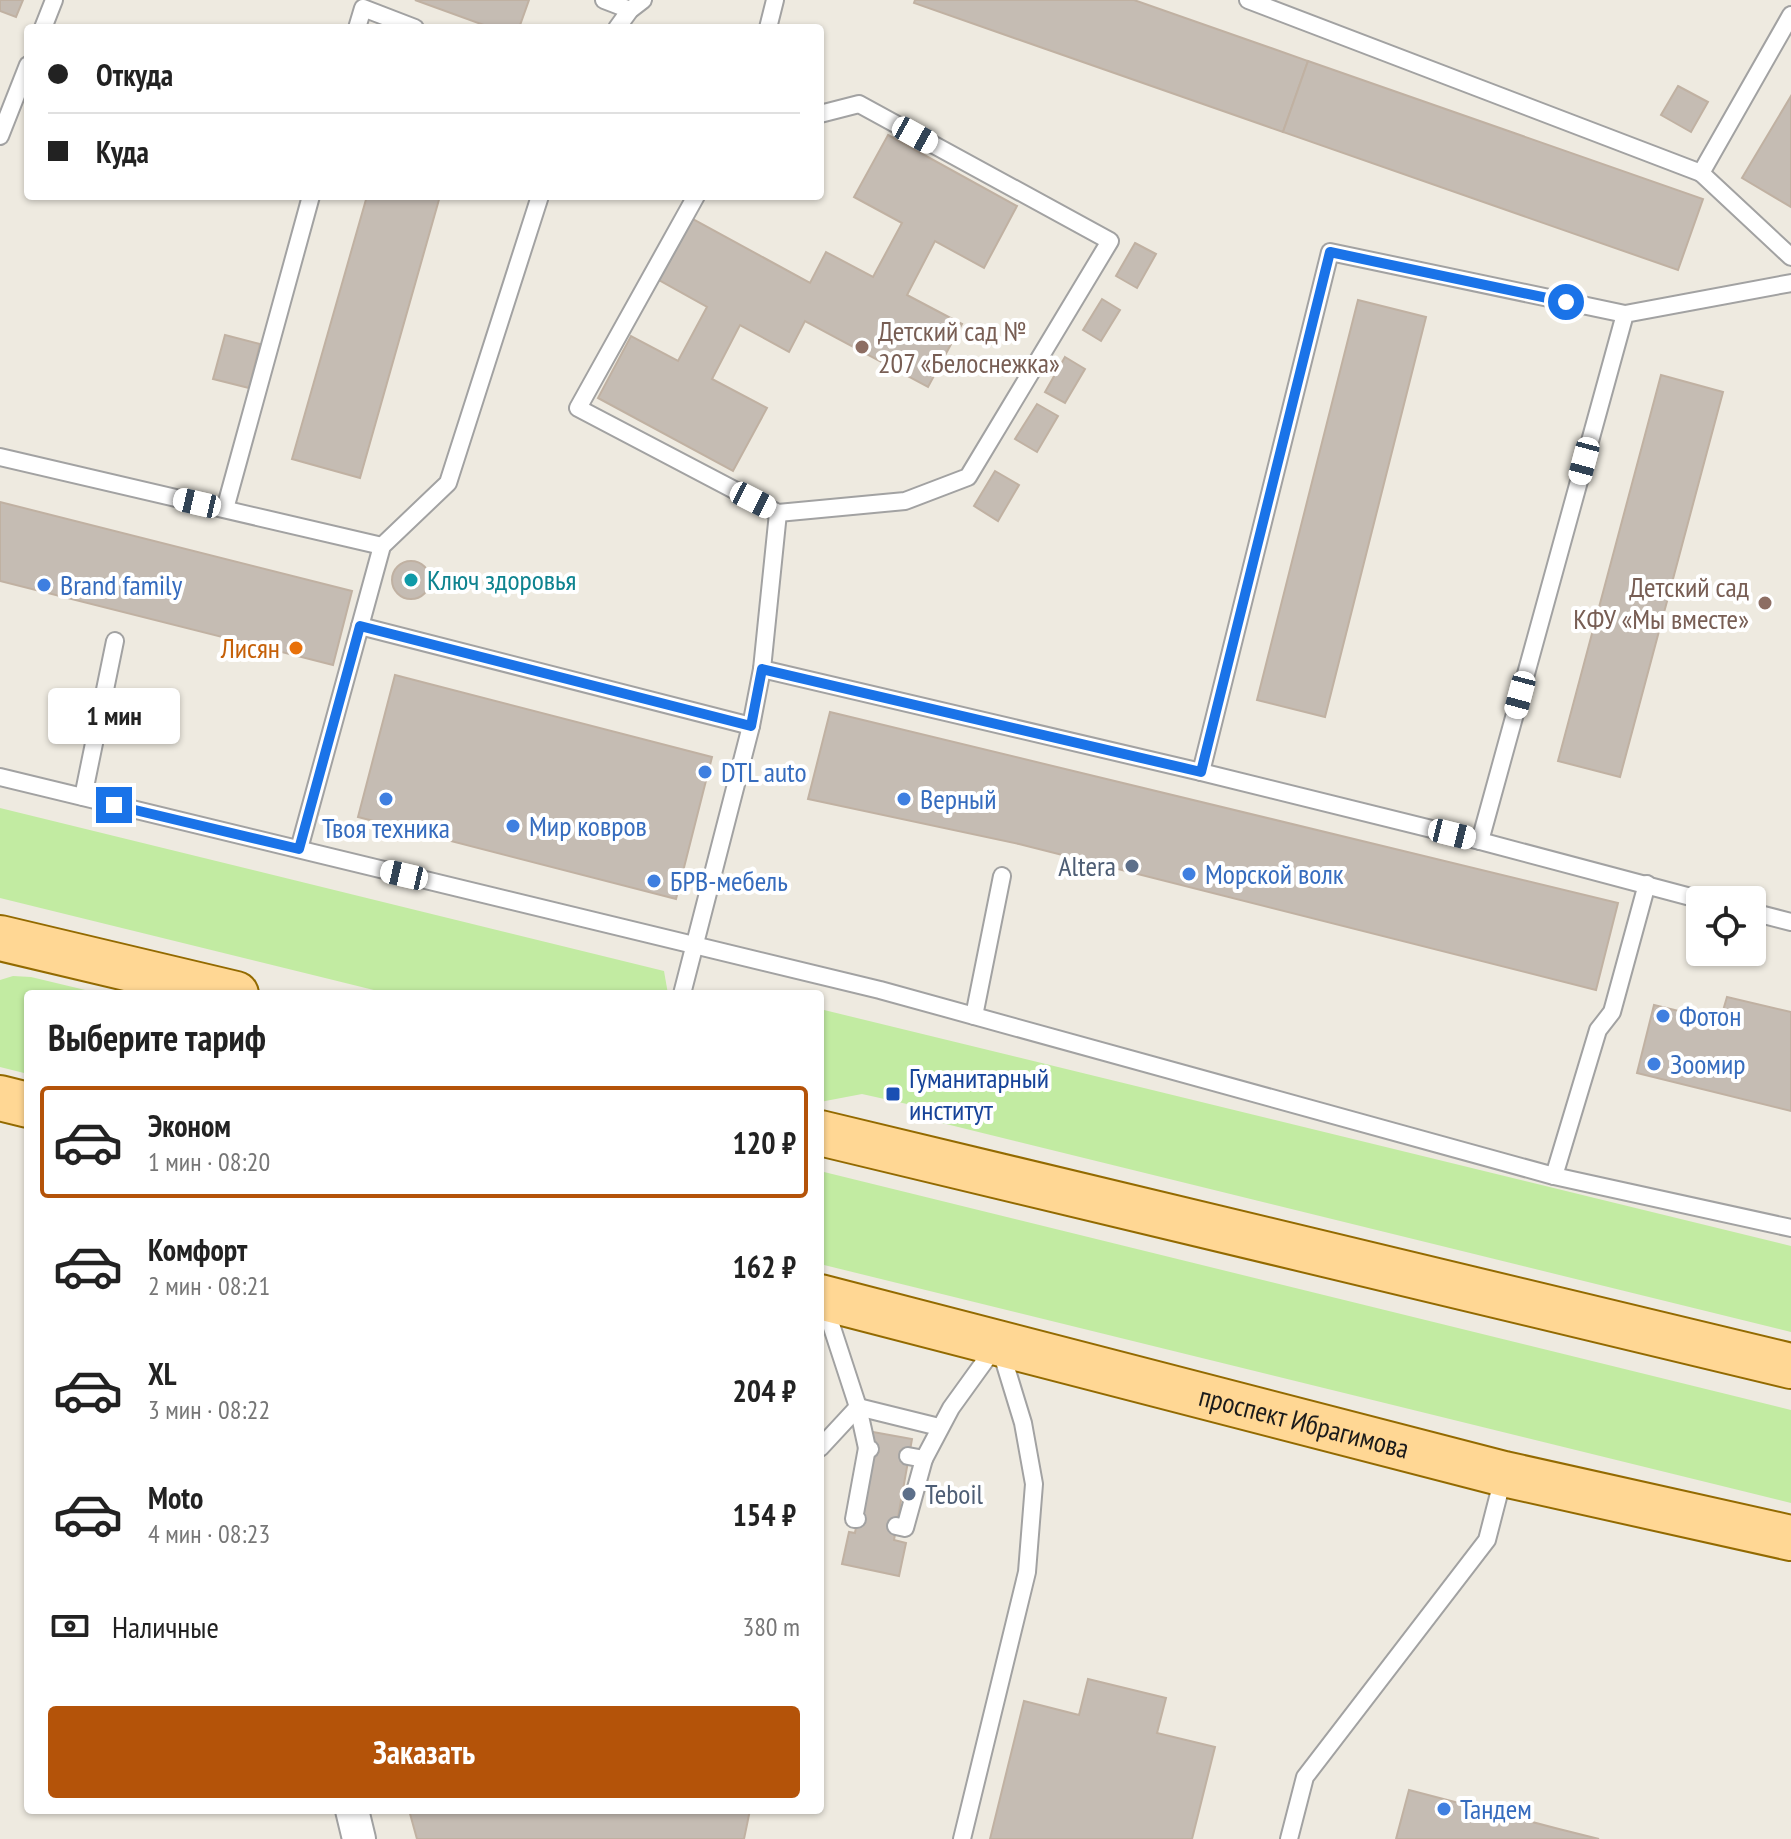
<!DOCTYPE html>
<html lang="ru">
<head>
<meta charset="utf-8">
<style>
  :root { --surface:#fff; --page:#f2f2f2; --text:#222; --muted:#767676; --line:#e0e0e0; --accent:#b45309 }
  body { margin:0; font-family:"PT Sans Narrow",sans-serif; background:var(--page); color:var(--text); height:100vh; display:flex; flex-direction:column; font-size:30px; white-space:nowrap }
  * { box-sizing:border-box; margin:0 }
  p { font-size:26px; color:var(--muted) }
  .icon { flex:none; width:44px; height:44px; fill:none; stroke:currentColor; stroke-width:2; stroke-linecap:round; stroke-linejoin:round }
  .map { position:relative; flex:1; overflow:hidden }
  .panel { position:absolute; left:24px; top:990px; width:800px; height:824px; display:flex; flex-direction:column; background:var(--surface); border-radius:8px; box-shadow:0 2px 6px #0004 }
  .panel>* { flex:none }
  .top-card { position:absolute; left:24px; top:24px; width:800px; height:176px; border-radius:8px; box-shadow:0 2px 6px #0004; display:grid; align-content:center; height:176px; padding:0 24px; background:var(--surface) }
  .tools { position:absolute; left:1686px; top:886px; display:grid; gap:16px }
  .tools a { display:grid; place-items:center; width:80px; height:80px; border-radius:8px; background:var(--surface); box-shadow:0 2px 6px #0004; font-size:40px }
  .end { position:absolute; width:36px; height:36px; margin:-18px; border:10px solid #1a73e8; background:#fff; box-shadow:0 0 0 4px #fff }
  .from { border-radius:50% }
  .bubble { position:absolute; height:56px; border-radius:8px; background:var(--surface); box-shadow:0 2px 6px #0004; font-size:26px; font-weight:700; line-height:56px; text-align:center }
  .car { position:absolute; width:24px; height:48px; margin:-24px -12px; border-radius:10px; box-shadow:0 0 6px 2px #0007; background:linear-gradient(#fff 24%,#345 0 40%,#fff 0 76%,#345 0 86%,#fff 0) }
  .top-card b { display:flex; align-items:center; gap:28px; height:76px; font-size:30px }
  .top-card b+b { border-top:2px solid var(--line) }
  .top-card i { width:20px; height:20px; background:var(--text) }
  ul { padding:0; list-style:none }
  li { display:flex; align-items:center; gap:24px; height:112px; margin:0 16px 12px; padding:0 8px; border:4px solid transparent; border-radius:8px }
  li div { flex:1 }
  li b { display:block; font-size:30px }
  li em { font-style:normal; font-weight:700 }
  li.selected { border-color:var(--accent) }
  li>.icon { width:72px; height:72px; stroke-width:1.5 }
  h2 { padding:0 24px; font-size:36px; line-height:96px }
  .pay { display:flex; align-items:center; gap:20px; height:88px; padding:0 24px; font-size:30px }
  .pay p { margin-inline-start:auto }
  .cta { display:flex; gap:16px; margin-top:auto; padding:16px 24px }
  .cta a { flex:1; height:92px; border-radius:8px; background:var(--accent); color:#fff; font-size:32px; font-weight:700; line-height:92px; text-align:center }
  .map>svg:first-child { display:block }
  .grass { fill:#c2eba2 }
  .building { fill:#c5bcb3; stroke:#c0b1a2; stroke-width:2 }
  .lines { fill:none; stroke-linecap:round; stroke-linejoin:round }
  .lane-casing { stroke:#a2a2a2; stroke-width:20 }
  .street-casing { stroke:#a2a2a2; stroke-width:36 }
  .primary-casing { stroke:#936a00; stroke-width:48 }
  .lane { stroke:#fff; stroke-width:16 }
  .street { stroke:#fff; stroke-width:32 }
  .primary { stroke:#ffd794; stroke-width:44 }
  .route { stroke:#1a73e8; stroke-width:10 }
  .education-dot { fill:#8d6e63; stroke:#fff; stroke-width:3 }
  .culture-dot { fill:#0f9aa8; stroke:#fff; stroke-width:3 }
  .shop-dot { fill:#3f7fe0; stroke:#fff; stroke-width:3 }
  .food-dot { fill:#e8710a; stroke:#fff; stroke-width:3 }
  .service-dot { fill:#5c6f8a; stroke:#fff; stroke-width:3 }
  .transit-dot { fill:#1a4fb4; stroke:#fff; stroke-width:3 }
  .labels { text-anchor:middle; stroke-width:8; stroke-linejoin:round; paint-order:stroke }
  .education-label { font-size:28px; fill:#785e54; stroke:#fff; text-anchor:start }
  .culture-label { font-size:28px; fill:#0d838f; stroke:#fff; text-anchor:start }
  .shop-label { font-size:28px; fill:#366cbe; stroke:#fff; text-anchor:start }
  .food-label { font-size:28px; fill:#c56008; stroke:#fff; text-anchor:end }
  .service-label { font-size:28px; fill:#4e5e75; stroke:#fff; text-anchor:end }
  .transit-label { font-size:28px; fill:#164399; stroke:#fff; text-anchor:start }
  .street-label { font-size:28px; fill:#1b1b1b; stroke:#fff }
</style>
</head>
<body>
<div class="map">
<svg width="1791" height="1839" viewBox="0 0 1791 1839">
  <rect width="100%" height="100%" fill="#eeeae0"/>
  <g class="grass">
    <path d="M0,808L664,971L668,994H390L0,898Z"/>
    <path d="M13,976L31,977L102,994H28V1074L0,1067V980Z"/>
    <path d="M820,1009L1791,1246V1332L942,1123L925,1108L862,1094L820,1102Z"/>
    <path d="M820,1171L1791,1410V1503L820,1264Z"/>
  </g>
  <g class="building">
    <path d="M0,0H23L16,17L0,11Z"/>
    <path d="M415,0H529L519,28H492Z"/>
    <path d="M915,0H1134L1308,61L1283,132L914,3Z"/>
    <path d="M1308,61L1703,199L1678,270L1283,132Z"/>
    <path d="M1678,86L1708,102L1691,132L1661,115Z"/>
    <path d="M1791,96V207L1742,178Z"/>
    <path d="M888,135L1017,206L984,268L935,241L907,295L962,324L928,387L805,321L789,352L740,325L712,379L767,408L733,471L598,398L631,336L678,361L707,307L659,280L693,219L810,283L826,252L873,277L902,223L854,197Z"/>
    <path d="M367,196H440L360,478L292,459Z"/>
    <path d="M1135,243L1156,254L1137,288L1116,276Z"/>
    <path d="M1102,299L1120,310L1101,341L1083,330Z"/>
    <path d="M1358,300L1426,317L1325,717L1257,700Z"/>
    <path d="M225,335L260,344L249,388L213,379Z"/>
    <path d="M1065,357L1085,369L1065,403L1045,392Z"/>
    <path d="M1661,375L1723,392L1620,777L1558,761Z"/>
    <path d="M1037,404L1058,416L1037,452L1015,439Z"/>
    <path d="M995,471L1019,485L998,521L974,506Z"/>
    <path d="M0,502L352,591L333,665L0,581Z"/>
    <circle cx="411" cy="580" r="19"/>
    <path d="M395,675L712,757L676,899L358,817Z"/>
    <path d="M830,712L1618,903L1596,990L1019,844L808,799Z"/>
    <path d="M1727,997L1791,1012V1111L1637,1073L1654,1005L1720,1021Z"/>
    <path d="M873,1432L912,1439L894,1540L906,1543L899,1576L842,1564L849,1532L855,1533Z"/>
    <path d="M1088,1679L1166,1698L1157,1733L1215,1747L1192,1839H990L1024,1701L1079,1715Z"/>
    <path d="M1409,1790L1559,1829L1599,1839H1396Z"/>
    <path d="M409,1810H750L744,1839H417Z"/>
  </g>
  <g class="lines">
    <defs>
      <g id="lane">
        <path d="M604,0L630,10"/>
        <path d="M1248,0L1701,173"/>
        <path d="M1791,15L1701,173L1791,257"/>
        <path d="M43,28L54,0"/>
        <path d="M357,28L363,8L415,28"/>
        <path d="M617,28L630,10L643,0"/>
        <path d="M768,28L775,0"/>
        <path d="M0,136L28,65"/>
        <path d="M696,196L578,408L778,513L905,501L968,477L1110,241L859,104L820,114"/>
        <path d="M0,457L382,546"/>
        <path d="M225,509L311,196"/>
        <path d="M360,626L751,726"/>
        <path d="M762,669L778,513"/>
        <path d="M1201,772L1330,252L1625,314"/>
        <path d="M0,777L880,990L1554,1176L1791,1228"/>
        <path d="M83,797L115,641"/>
        <path d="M1480,841L1625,314L1791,283"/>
        <path d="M299,849L382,546L448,483L540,196"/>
        <path d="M1752,912L1791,922"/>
        <path d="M682,994L751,726L762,669L1201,772L1480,841L1702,900"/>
        <path d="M974,1016L1002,876"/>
        <path d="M1554,1176L1598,1030L1612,1012L1647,884"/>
        <path d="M824,1303L858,1407L867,1448L870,1449"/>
        <path d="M820,1448L858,1407L939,1427"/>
        <path d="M908,1456L924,1459L951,1408L995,1347"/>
        <path d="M857,1519H854L867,1448"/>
        <path d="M896,1526L905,1528L924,1459"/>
        <path d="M962,1839L1027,1572L1034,1484L1023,1423L1000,1348"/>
        <path d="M1289,1839L1305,1777L1487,1540L1504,1474"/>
      </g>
      <path id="street" d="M352,1810L359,1839"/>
      <g id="primary">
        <path d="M0,938L236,994"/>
        <path d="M0,1098L28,1105"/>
        <path d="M820,1133L1791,1366"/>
        <path id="s1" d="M820,1297L1504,1474L1791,1538"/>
      </g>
    </defs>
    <use href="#lane" class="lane-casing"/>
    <use href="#street" class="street-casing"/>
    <use href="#primary" class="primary-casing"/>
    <use href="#lane" class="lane"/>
    <use href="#street" class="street"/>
    <use href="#primary" class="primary"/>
  </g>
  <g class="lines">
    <path class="route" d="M114,805L299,849L360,626L751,726L762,669L1201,772L1330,252L1566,302"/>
  </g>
  <g class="education-dot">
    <circle cx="862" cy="347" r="8"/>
    <circle cx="1765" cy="603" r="8"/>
  </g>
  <circle class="culture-dot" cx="411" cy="580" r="8"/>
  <g class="shop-dot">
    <circle cx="44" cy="585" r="8"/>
    <circle cx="705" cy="772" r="8"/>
    <circle cx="386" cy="799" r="8"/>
    <circle cx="904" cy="799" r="8"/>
    <circle cx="513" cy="826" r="8"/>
    <circle cx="1189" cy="874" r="8"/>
    <circle cx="654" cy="881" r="8"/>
    <circle cx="1663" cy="1016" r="8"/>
    <circle cx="1654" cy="1064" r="8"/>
    <circle cx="1444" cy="1809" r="8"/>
  </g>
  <circle class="food-dot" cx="296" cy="648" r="8"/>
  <g class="service-dot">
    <circle cx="1132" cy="866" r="8"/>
    <circle cx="909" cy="1494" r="8"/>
  </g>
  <rect class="transit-dot" x="885" y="1086" width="16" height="16" rx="4"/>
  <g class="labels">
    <g class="education-label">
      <text x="878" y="341">Детский сад №<tspan x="878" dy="32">207 «Белоснежка»</tspan></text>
      <text x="1749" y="597" text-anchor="end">Детский сад<tspan x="1749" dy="32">КФУ «Мы вместе»</tspan></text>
    </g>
    <g class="culture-label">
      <text x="427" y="590">Ключ здоровья</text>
    </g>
    <g class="shop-label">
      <text x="60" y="595">Brand family</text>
      <text x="721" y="782">DTL auto</text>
      <text x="920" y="809">Верный</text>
      <text x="529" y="836">Мир ковров</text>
      <text x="386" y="838" text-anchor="middle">Твоя техника</text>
      <text x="1205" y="884">Морской волк</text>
      <text x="670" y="891">БРВ-мебель</text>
      <text x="1679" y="1026">Фотон</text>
      <text x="1670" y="1074">Зоомир</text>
      <text x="1460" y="1819">Тандем</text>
    </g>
    <g class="food-label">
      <text x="280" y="658">Лисян</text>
    </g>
    <g class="service-label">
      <text x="1116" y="876">Altera</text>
      <text x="925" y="1504" text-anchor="start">Teboil</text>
    </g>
    <g class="transit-label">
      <text x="909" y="1088">Гуманитарный<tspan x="909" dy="32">институт</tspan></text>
    </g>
    <g class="street-label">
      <text dy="10" stroke="none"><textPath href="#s1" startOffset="500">проспект Ибрагимова</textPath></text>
    </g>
  </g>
</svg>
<div class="tools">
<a><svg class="icon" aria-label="locate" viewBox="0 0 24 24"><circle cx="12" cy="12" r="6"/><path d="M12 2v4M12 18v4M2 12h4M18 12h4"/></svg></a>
</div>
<i class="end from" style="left:1566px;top:302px"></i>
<i class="end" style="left:114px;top:805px"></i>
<div class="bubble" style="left:48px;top:688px;width:132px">1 мин</div>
<i class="car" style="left:915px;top:135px;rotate:119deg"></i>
<i class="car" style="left:1584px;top:461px;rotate:195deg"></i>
<i class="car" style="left:753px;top:500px;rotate:117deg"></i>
<i class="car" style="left:197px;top:503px;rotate:283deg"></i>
<i class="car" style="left:1520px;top:695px;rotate:195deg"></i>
<i class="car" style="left:1452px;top:834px;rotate:104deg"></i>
<i class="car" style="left:404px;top:875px;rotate:283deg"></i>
<div class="top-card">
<b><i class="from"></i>Откуда</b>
<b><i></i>Куда</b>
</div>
<section class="panel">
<h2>Выберите тариф</h2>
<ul>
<li class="selected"><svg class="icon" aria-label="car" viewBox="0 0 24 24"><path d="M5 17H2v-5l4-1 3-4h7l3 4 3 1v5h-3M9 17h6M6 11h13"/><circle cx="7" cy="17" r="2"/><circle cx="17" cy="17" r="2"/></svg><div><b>Эконом</b><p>1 мин · 08:20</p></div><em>120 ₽</em></li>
<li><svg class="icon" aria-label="car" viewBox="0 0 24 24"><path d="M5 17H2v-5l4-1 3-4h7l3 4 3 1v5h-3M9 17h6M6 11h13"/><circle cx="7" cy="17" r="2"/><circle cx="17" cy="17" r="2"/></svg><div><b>Комфорт</b><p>2 мин · 08:21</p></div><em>162 ₽</em></li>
<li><svg class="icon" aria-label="car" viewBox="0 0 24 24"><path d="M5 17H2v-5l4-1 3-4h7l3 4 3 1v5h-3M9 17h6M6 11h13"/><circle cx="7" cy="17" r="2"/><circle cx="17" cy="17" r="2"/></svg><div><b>XL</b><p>3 мин · 08:22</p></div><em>204 ₽</em></li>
<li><svg class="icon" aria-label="car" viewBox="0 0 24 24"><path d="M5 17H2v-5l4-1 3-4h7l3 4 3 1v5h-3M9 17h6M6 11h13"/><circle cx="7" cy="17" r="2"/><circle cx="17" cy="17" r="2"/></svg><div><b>Moto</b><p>4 мин · 08:23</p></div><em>154 ₽</em></li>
</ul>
<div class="pay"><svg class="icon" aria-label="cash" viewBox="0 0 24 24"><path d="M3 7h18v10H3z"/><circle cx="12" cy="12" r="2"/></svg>Наличные<p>380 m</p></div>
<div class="cta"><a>Заказать</a></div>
</section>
</div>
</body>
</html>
